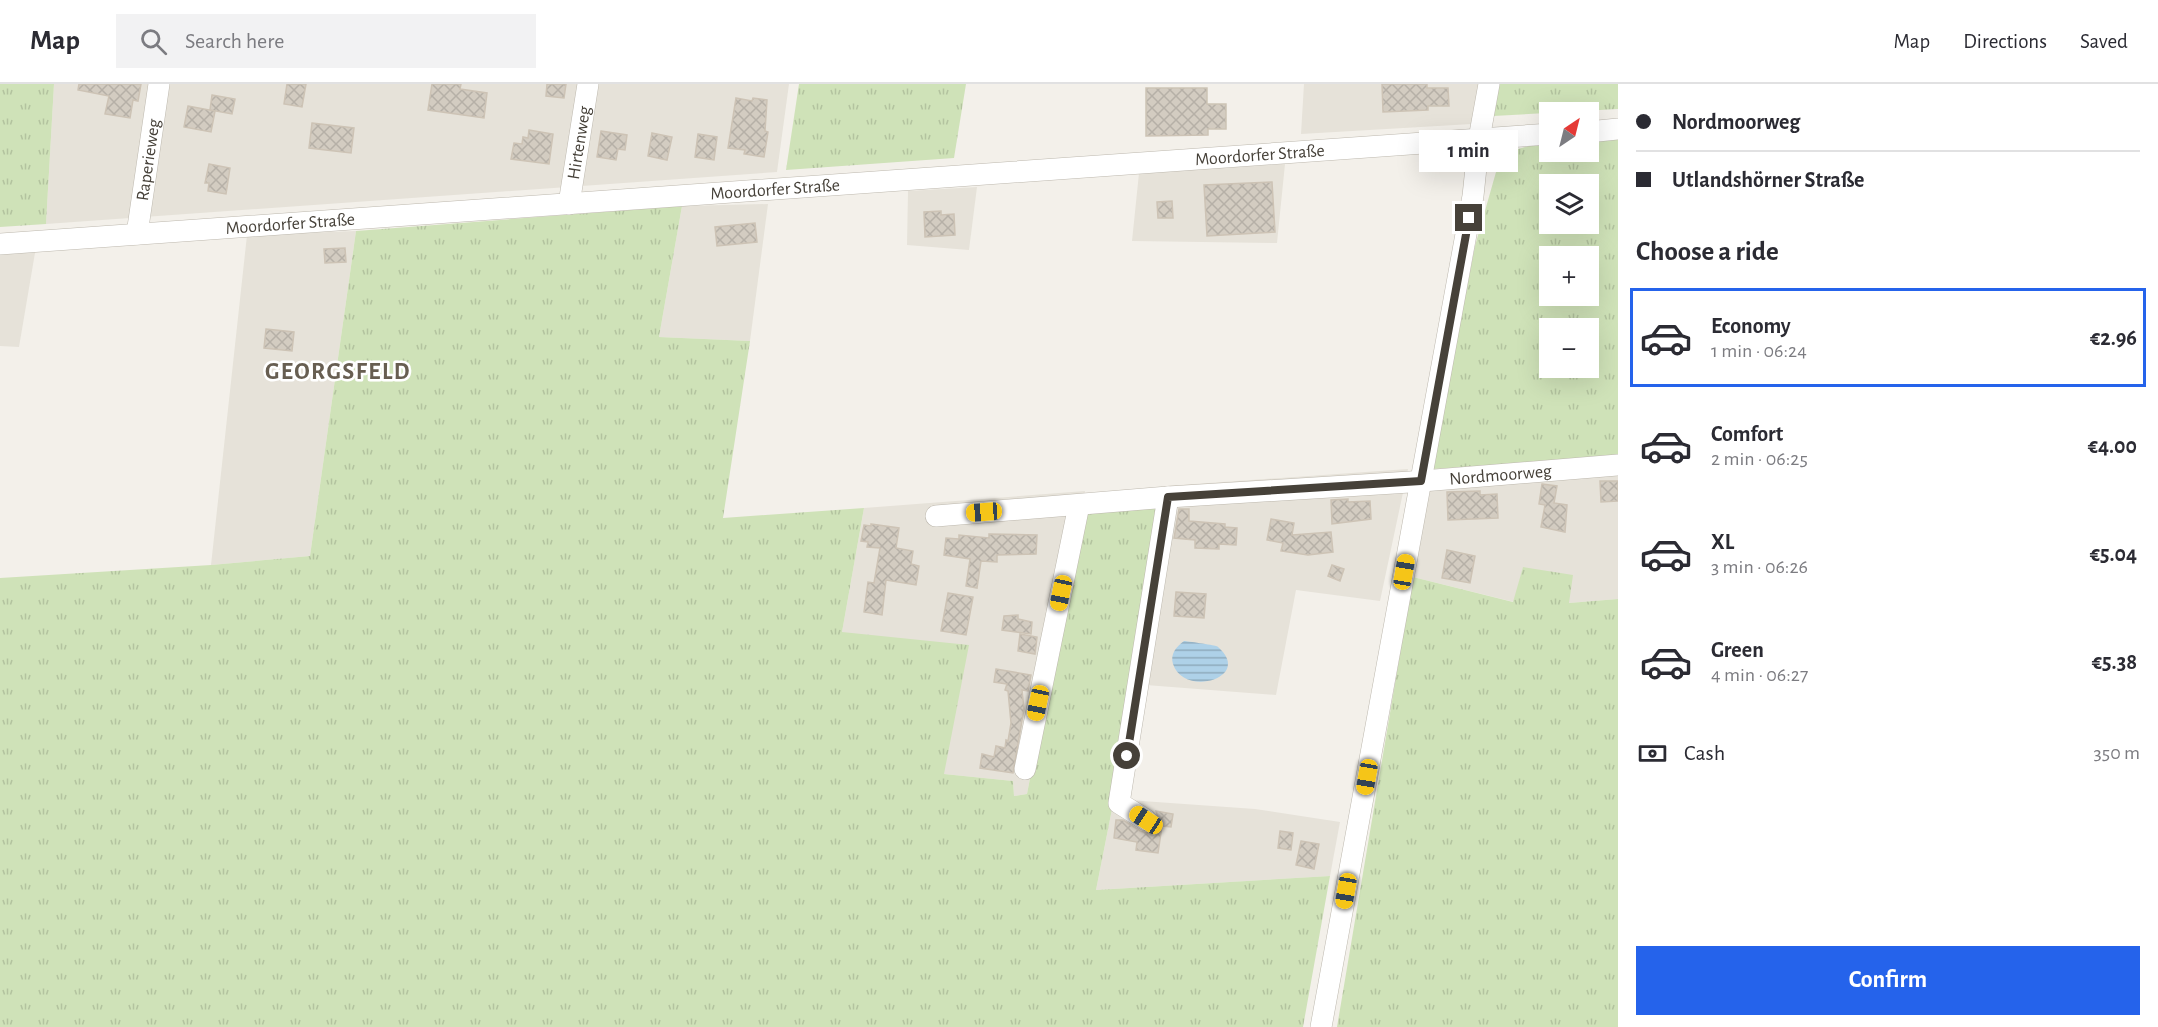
<!DOCTYPE html>
<html lang="en">
<head>
<meta charset="utf-8">
<style>
  :root { --surface:#fff; --page:#f2f2f3; --text:#2b2b33; --muted:#7c7c81; --line:#e1e1e2; --accent:#2563eb }
  body { margin:0; font-family:"Alegreya Sans",sans-serif; background:var(--page); color:var(--text); height:100vh; display:flex; flex-direction:column; font-size:22px; white-space:nowrap }
  * { box-sizing:border-box; margin:0 }
  p { font-size:20px; color:var(--muted) }
  .icon { flex:none; width:33px; height:33px; fill:none; stroke:currentColor; stroke-width:2; stroke-linecap:round; stroke-linejoin:round }
  .map { position:relative; flex:1; overflow:hidden }
  .sheet { display:flex; flex-direction:column; background:var(--surface); width:540px }
  .sheet>* { flex:none }
  .hud { display:grid; align-content:center; height:132px; padding:0 18px; background:var(--surface) }
  .needle { width:39px; rotate:35deg }
  .buttons { position:absolute; left:1539px; top:18px; display:grid; gap:12px }
  .buttons a { display:grid; place-items:center; width:60px; height:60px; border-radius:0px; background:var(--surface); box-shadow:0 6px 24px #0002; font-size:30px }
  .end { position:absolute; width:27px; height:27px; margin:-14px; border:8px solid #464139; background:#fff; box-shadow:0 0 0 3px #fff }
  .from { border-radius:50% }
  .bubble { position:absolute; height:42px; border-radius:0px; background:var(--surface); box-shadow:0 6px 24px #0002; font-size:20px; font-weight:700; line-height:42px; text-align:center }
  .car { position:absolute; width:18px; height:36px; margin:-18px -9px; border-radius:8px; box-shadow:0 0 4px 2px #0007; background:linear-gradient(#f5c518 24%,#345 0 40%,#f5c518 0 76%,#345 0 86%,#f5c518 0) }
  .hud b { display:flex; align-items:center; gap:21px; height:57px; font-size:22px }
  .hud b+b { border-top:2px solid var(--line) }
  .hud i { width:15px; height:15px; background:var(--text) }
  ul { padding:0; list-style:none }
  li { display:flex; align-items:center; gap:18px; height:99px; margin:0 12px 9px; padding:0 6px; border:3px solid transparent; border-radius:0px }
  li div { flex:1 }
  li b { display:block; font-size:22px }
  li em { font-style:normal; font-weight:700 }
  li.on { border-color:var(--accent) }
  li>.icon { width:54px; height:54px; stroke-width:1.5 }
  h2 { padding:0 18px; font-size:27px; line-height:72px }
  .pay { display:flex; align-items:center; gap:15px; height:66px; padding:0 18px; font-size:22px }
  .pay p { margin-inline-start:auto }
  .cta { display:flex; gap:12px; margin-top:auto; padding:12px 18px }
  .cta a { flex:1; height:69px; border-radius:0px; background:var(--accent); color:#fff; font-size:24px; font-weight:700; line-height:69px; text-align:center }
  header { display:flex; align-items:center; gap:36px; box-sizing:border-box; height:84px; padding:0 30px; background:var(--surface); border-bottom:2px solid var(--line) }
  header strong { font-size:28px }
  nav { display:flex; gap:33px; margin-inline-start:auto; font-size:21px }
  .search { width:420px; height:54px; background:var(--page); display:flex; align-items:center; gap:15px; box-sizing:border-box; padding:0 21px; border-radius:0px; color:var(--muted); font-size:22px }
  main { display:flex; flex:1; min-height:0 }
  .map>svg:first-child { display:block }
  .residential { fill:#e6e2d9 }
  .grass { fill:url(#grass-tufts); fill-rule:evenodd }
  .water { fill:url(#water-rules) }
  .building { fill:url(#building-cross-hatch); stroke:#cdc3b5; stroke-width:1.5 }
  .lines { fill:none; stroke-linecap:round; stroke-linejoin:round }
  .minor-casing { stroke:#bdb8ae; stroke-width:22 }
  .minor { stroke:#fff; stroke-width:21 }
  .route { stroke:#464139; stroke-width:8 }
  .labels { text-anchor:middle; stroke-width:5; stroke-linejoin:round; paint-order:stroke }
  .street-label { font-size:18px; fill:#464139; stroke:#fff }
  .district-label { font-size:24px; font-weight:bold; letter-spacing:1.5px; fill:#675e51; stroke:#fff }
</style>
</head>
<body>
<header>
<strong>Map</strong>
<div class="search"><svg class="icon" aria-label="search" viewBox="0 0 24 24"><circle cx="10" cy="10" r="6"/><path d="M15 15l6 6"/></svg>Search here</div>
<nav><a>Map</a><a>Directions</a><a>Saved</a></nav>
</header>
<main>
<div class="map">
<svg width="1618" height="943" viewBox="0 0 1618 943">
  <defs>
    <pattern id="grass-tufts" width="24" height="20" patternUnits="userSpaceOnUse" patternTransform="scale(1.5)"><rect width="24" height="20" fill="#cfe2b8"/><path d="M3 7l-1-3M5 7V3M7 7l1-3M15 17l-1-3M17 17v-4M19 17l1-3" fill="none" stroke="#b3c39f"/></pattern>
    <pattern id="water-rules" width="6" height="5" patternUnits="userSpaceOnUse" patternTransform="scale(1.5)"><rect width="6" height="5" fill="#aed1e8"/><path d="M0 2.5h6" fill="none" stroke="#8fabbd"/></pattern>
    <pattern id="building-cross-hatch" width="8" height="8" patternUnits="userSpaceOnUse" patternTransform="scale(1.5)"><rect width="8" height="8" fill="#d3ccc1"/><path d="M0 0l8 8M0 8l8-8" fill="none" stroke="#b6b0a7"/></pattern>
  </defs>
  <rect width="100%" height="100%" fill="#f3f0ea"/>
  <g class="residential">
    <path d="M54,0H789L777,88L46,140Z"/>
    <path d="M1304,0H1481L1472,40L1301,50Z"/>
    <path d="M1285,80L1277,159L1132,157L1139,89Z"/>
    <path d="M977,103L969,166L907,161L908,107Z"/>
    <path d="M768,120L750,257L659,253L682,122Z"/>
    <path d="M356,147L310,472L211,481L247,151Z"/>
    <path d="M36,163L19,263L0,262V165Z"/>
    <path d="M1618,373V515L1569,519L1523,484L1514,518L1413,493L1432,385Z"/>
    <path d="M1408,385L1380,517L1296,506L1276,611L1133,600L1166,402Z"/>
    <path d="M1085,407L1027,710L1014,712L1013,697L944,690L842,548L864,424Z"/>
    <path d="M1114,715L1255,725L1340,738L1330,792L1096,806Z"/>
  </g>
  <g class="grass">
    <path d="M0,0H54L46,140L0,143Z"/>
    <path d="M799,0H966L954,74L786,86Z"/>
    <path d="M1498,0H1618V25L1493,32Z"/>
    <path d="M1618,55V373L1432,385L1475,162L1498,81L1511,67L1529,62L1549,60L1550,68H1588L1589,57ZM1550,100H1588V140H1550ZM1550,172H1588V212H1550ZM1550,244H1588V284H1550Z"/>
    <path d="M682,122L659,253L750,257L723,434L864,424L842,548L969,561L944,690L1013,697L1014,712L1027,710L1081,429L1163,418L1114,715L1096,806L1330,792L1303,943H0V494L211,481L310,472L356,147Z"/>
    <path d="M1523,483L1573,491L1569,519L1618,515V943H1337L1413,493L1513,518Z"/>
  </g>
  <path class="water" d="M1184,557C1187,557 1213,561 1216,562C1218,562 1222,567 1223,568C1246,596 1183,612 1173,580C1170,570 1176,563 1184,557Z"/>
  <g class="building">
    <path d="M79,0H141L138,17L133,16L130,34L105,30L109,12L78,6Z"/>
    <path d="M287,0H306L302,23L284,20Z"/>
    <path d="M432,0H461L460,5L487,9L484,34L428,26Z"/>
    <path d="M547,0H566L564,14L546,12Z"/>
    <path d="M1382,0H1427V4H1448L1449,22H1428V26L1383,28Z"/>
    <path d="M1146,4H1207V20H1226V45H1208V51L1146,52Z"/>
    <path d="M212,11L235,15L232,30L210,26Z"/>
    <path d="M736,14L752,17L753,14L767,16L765,47L768,48L764,73L744,70L745,66L728,64Z"/>
    <path d="M188,22L215,27L211,48L184,43Z"/>
    <path d="M312,39L354,44L351,69L309,64Z"/>
    <path d="M529,46L553,50L549,80L511,75L514,59L522,60L523,53L528,54Z"/>
    <path d="M601,47L627,51L625,66L618,65L616,76L597,73Z"/>
    <path d="M652,49L672,53L667,76L648,72Z"/>
    <path d="M698,50L717,53L714,76L695,73Z"/>
    <path d="M209,80L230,84L226,110L208,107L209,99H205Z"/>
    <path d="M1272,98L1275,148L1207,152L1204,101Z"/>
    <path d="M1172,117L1173,134H1158L1157,118Z"/>
    <path d="M941,127V131L954,130L955,151L925,153L924,128Z"/>
    <path d="M755,139L757,158L717,162L715,143Z"/>
    <path d="M345,164L346,178L325,179L324,165Z"/>
    <path d="M266,245L294,248L292,267L264,264Z"/>
    <path d="M1600,397H1618V417L1601,418Z"/>
    <path d="M1542,400L1557,402L1554,419L1567,421L1565,448L1541,443L1545,421L1539,420Z"/>
    <path d="M1480,407V411L1497,410L1498,434L1448,436L1447,408Z"/>
    <path d="M1348,415V418L1370,417L1371,435L1332,440L1331,416Z"/>
    <path d="M1179,425H1189V437L1225,440V443L1237,444L1236,461L1219,460V465L1195,464V456L1174,454Z"/>
    <path d="M1271,435L1294,439L1292,451L1331,448L1333,468L1308,471L1281,467L1283,459L1267,456Z"/>
    <path d="M871,440L899,444L896,464L913,467L911,480L919,482L916,501L886,496L882,531L864,528L868,498L874,499L880,464L867,463L868,458L861,457L864,441L871,442Z"/>
    <path d="M989,450L1037,451L1036,470L997,471V478L981,477L977,504L966,502L970,475L944,471L946,454L959,455V451L989,454Z"/>
    <path d="M1447,466L1475,472L1470,499L1442,494Z"/>
    <path d="M1332,481L1344,485L1340,497L1328,492Z"/>
    <path d="M1176,508L1206,510L1204,534L1174,532Z"/>
    <path d="M948,509L973,513L966,551L941,547Z"/>
    <path d="M1018,531V535L1032,538L1031,550L1002,546L1004,532Z"/>
    <path d="M1020,550L1037,553L1035,570L1018,567Z"/>
    <path d="M996,585L1031,591L1028,607L1022,606L1024,625L1013,689L980,684L982,670L994,673L996,662L1005,664L1006,656L1008,657L1011,639L1008,607L1005,606L1007,600L994,598Z"/>
    <path d="M1156,727L1173,730L1171,743L1162,742L1158,769L1136,766L1137,758L1114,754L1116,736H1123L1140,747L1146,749L1152,747L1159,737Z"/>
    <path d="M1280,747L1293,749L1291,766L1278,764Z"/>
    <path d="M1301,757L1319,760L1314,785L1296,781Z"/>
  </g>
  <g class="lines">
    <defs>
      <g id="minor">
        <path d="M1588,48L1618,45"/>
        <path id="s1" d="M569,120L588,0"/>
        <path id="s2" d="M137,150L159,0"/>
        <path id="s3" d="M0,160L1550,50"/>
        <path id="s4" d="M936,432L1168,413L1410,398L1618,381"/>
        <path d="M1025,685L1079,421"/>
        <path d="M1146,736L1119,719L1168,413"/>
        <path d="M1321,943L1473,112L1479,55L1489,0"/>
      </g>
    </defs>
    <use href="#minor" class="minor-casing"/>
    <use href="#minor" class="minor"/>
  </g>
  <g class="lines">
    <path class="route" d="M1127,672L1168,413L1421,397L1469,134"/>
  </g>
  <g class="labels">
    <g class="street-label">
      <text dy="6" stroke="none"><textPath href="#s1" startOffset="62">Hirtenweg</textPath></text>
      <text dy="6" stroke="none"><textPath href="#s3" startOffset="1263">Moordorfer Straße</textPath></text>
      <text dy="6" stroke="none"><textPath href="#s2" startOffset="75">Raperieweg</textPath></text>
      <text dy="6" stroke="none"><textPath href="#s3" startOffset="777">Moordorfer Straße</textPath></text>
      <text dy="6" stroke="none"><textPath href="#s3" startOffset="291">Moordorfer Straße</textPath></text>
      <text dy="6" stroke="none"><textPath href="#s4" startOffset="566">Nordmoorweg</textPath></text>
    </g>
    <g class="district-label">
      <text x="338" y="295">GEORGSFELD</text>
    </g>
  </g>
</svg>
<div class="buttons">
<a><svg class="needle" viewBox="-14 -14 28 28"><path d="M0-13l5 13h-10z" fill="#e53935"/><path d="M0 13l5-13h-10z" fill="#7c7c81"/></svg></a>
<a><svg class="icon" aria-label="layers" viewBox="0 0 24 24"><path d="M12 4l9 5-9 5-9-5zM3 14l9 5 9-5"/></svg></a>
<a>+</a>
<a>−</a>
</div>
<i class="end from" style="left:1127px;top:672px"></i>
<i class="end" style="left:1469px;top:134px"></i>
<div class="bubble" style="left:1419px;top:46px;width:99px">1 min</div>
<i class="car" style="left:984px;top:428px;rotate:266deg"></i>
<i class="car" style="left:1404px;top:488px;rotate:10deg"></i>
<i class="car" style="left:1061px;top:509px;rotate:192deg"></i>
<i class="car" style="left:1038px;top:619px;rotate:192deg"></i>
<i class="car" style="left:1367px;top:693px;rotate:190deg"></i>
<i class="car" style="left:1146px;top:736px;rotate:303deg"></i>
<i class="car" style="left:1346px;top:807px;rotate:190deg"></i>
</div>
<section class="sheet">
<div class="hud">
<b><i class="from"></i>Nordmoorweg</b>
<b><i></i>Utlandshörner Straße</b>
</div>
<h2>Choose a ride</h2>
<ul>
<li class="on"><svg class="icon" aria-label="car" viewBox="0 0 24 24"><path d="M5 17H2v-5l4-1 3-4h7l3 4 3 1v5h-3M9 17h6M6 11h13"/><circle cx="7" cy="17" r="2"/><circle cx="17" cy="17" r="2"/></svg><div><b>Economy</b><p>1 min · 06:24</p></div><em>€2.96</em></li>
<li><svg class="icon" aria-label="car" viewBox="0 0 24 24"><path d="M5 17H2v-5l4-1 3-4h7l3 4 3 1v5h-3M9 17h6M6 11h13"/><circle cx="7" cy="17" r="2"/><circle cx="17" cy="17" r="2"/></svg><div><b>Comfort</b><p>2 min · 06:25</p></div><em>€4.00</em></li>
<li><svg class="icon" aria-label="car" viewBox="0 0 24 24"><path d="M5 17H2v-5l4-1 3-4h7l3 4 3 1v5h-3M9 17h6M6 11h13"/><circle cx="7" cy="17" r="2"/><circle cx="17" cy="17" r="2"/></svg><div><b>XL</b><p>3 min · 06:26</p></div><em>€5.04</em></li>
<li><svg class="icon" aria-label="car" viewBox="0 0 24 24"><path d="M5 17H2v-5l4-1 3-4h7l3 4 3 1v5h-3M9 17h6M6 11h13"/><circle cx="7" cy="17" r="2"/><circle cx="17" cy="17" r="2"/></svg><div><b>Green</b><p>4 min · 06:27</p></div><em>€5.38</em></li>
</ul>
<div class="pay"><svg class="icon" aria-label="cash" viewBox="0 0 24 24"><path d="M3 7h18v10H3z"/><circle cx="12" cy="12" r="2"/></svg>Cash<p>350 m</p></div>
<div class="cta"><a>Confirm</a></div>
</section>
</main>
</body>
</html>
